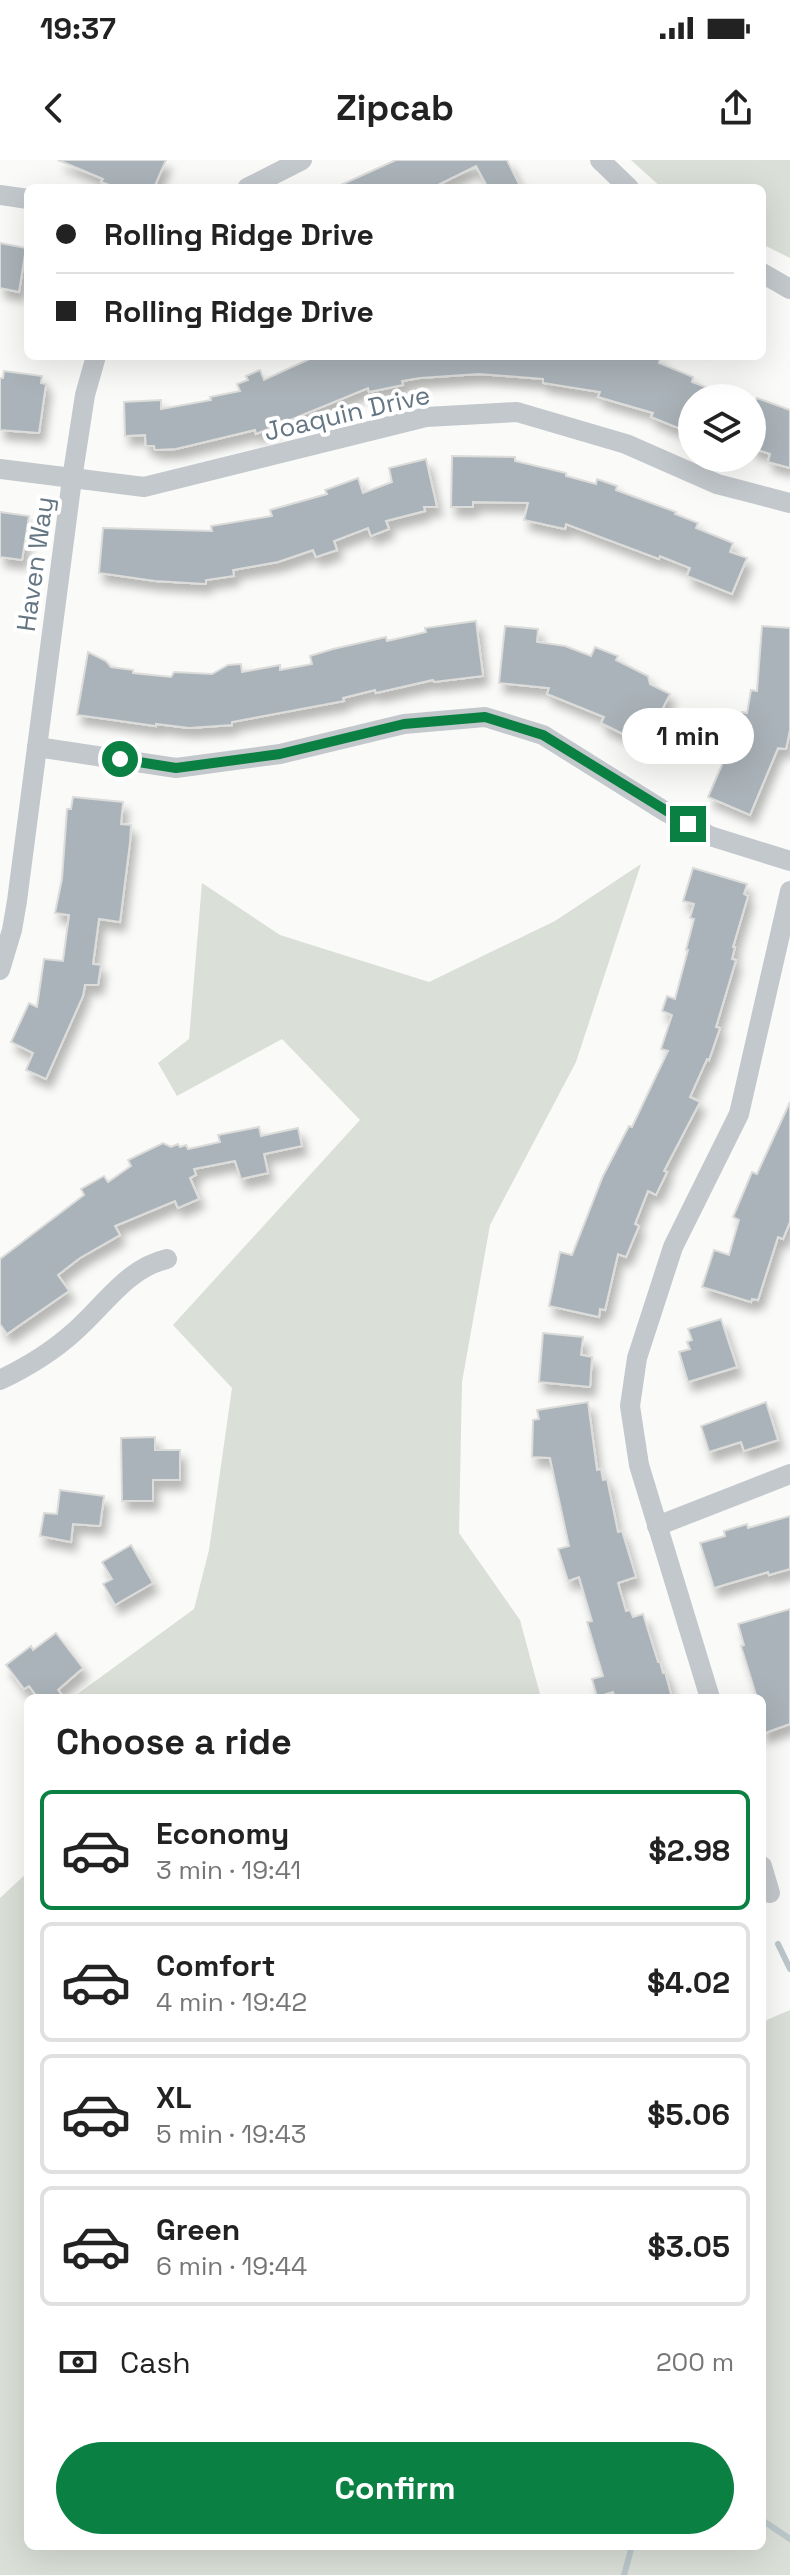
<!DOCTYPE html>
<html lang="en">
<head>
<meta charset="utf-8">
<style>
  :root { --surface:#fff; --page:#f2f2f2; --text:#222; --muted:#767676; --line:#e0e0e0; --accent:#0b8043 }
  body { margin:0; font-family:"Space Grotesk",sans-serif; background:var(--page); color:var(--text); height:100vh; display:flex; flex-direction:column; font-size:30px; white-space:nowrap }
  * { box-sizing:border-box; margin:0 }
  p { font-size:26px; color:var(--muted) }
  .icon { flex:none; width:44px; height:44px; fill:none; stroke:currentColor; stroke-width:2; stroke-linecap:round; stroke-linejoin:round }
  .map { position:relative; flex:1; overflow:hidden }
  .sheet { position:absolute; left:24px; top:1534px; width:742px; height:856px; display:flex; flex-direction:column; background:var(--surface); border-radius:12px; box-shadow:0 8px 32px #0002 }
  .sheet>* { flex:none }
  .guide { position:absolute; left:24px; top:24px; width:742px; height:176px; border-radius:12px; box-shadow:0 8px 32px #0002; display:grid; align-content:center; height:176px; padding:0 32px; background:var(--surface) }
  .controls { position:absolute; left:678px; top:224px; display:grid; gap:16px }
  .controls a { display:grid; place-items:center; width:88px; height:88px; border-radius:50%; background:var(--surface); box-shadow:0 8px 32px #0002; font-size:40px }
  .end { position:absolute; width:36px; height:36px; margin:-18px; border:10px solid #0b8043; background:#fff; box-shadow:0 0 0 4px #fff }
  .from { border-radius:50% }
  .bubble { position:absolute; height:56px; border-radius:28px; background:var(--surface); box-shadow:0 8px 32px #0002; font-size:26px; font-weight:800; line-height:56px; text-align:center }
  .guide b { display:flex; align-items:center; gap:28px; height:76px; font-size:30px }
  .guide b+b { border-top:2px solid var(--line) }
  .guide i { width:20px; height:20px; background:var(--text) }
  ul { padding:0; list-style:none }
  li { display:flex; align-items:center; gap:24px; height:120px; margin:0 16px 12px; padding:0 16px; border:4px solid var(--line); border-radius:12px }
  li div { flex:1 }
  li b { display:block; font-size:30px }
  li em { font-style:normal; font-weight:800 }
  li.current { border-color:var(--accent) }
  li>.icon { width:72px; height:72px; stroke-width:1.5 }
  h2 { padding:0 32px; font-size:36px; line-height:96px }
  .pay { display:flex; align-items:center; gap:20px; height:88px; padding:0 32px; font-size:30px }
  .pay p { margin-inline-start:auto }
  .action { display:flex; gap:16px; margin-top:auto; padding:16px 32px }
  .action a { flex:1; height:92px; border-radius:48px; background:var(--accent); color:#fff; font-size:32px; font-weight:800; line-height:92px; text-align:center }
  .status { display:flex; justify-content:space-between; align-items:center; height:56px; padding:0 40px; background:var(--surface); direction:ltr }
  .status svg { height:22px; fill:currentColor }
  header { display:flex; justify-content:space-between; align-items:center; height:104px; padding:0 32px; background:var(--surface); font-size:36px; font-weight:800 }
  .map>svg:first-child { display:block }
  .green { fill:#dadfd7 }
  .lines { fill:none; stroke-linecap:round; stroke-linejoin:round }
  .stream { stroke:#bbc7cb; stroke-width:6 }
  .building { fill:#aab3b9; stroke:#dcdcda; stroke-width:2; filter:url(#shadow) }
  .minor { stroke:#c3c8cc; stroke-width:20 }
  .route { stroke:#0b8043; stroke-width:10 }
  .labels { text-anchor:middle; stroke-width:8; stroke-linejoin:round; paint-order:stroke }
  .street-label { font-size:26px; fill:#657683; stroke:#fff }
</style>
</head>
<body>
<div class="status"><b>19:37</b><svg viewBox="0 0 49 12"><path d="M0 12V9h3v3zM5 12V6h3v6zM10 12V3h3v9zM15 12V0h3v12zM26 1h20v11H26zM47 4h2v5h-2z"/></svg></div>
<header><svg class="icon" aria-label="back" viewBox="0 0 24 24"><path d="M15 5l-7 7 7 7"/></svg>Zipcab<svg class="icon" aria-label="share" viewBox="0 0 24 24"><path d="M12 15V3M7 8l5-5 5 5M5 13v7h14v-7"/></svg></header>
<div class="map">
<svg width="790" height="2415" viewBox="0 0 790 2415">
  <defs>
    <filter id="shadow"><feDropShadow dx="5" dy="9" stdDeviation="4" flood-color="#0004"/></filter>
  </defs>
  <rect width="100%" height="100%" fill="#fafaf8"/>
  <g class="green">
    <path d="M631,0H790V98L762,84V28H662Z"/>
    <path d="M641,704L576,902L490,1065L462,1222L459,1373L520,1460L541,1538H72L194,1449L209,1390L232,1228L173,1165L360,960L282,879L177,936L158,903L189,879L202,723L280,775L429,822L555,761Z"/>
    <path d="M28,1712V2386H762V1862L790,1850V2415H0V1738Z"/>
  </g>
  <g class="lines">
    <g class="stream">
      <path d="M778,1784L790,1809"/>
      <path d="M762,2360L790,2379"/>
      <path d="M624,2415L632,2386"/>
    </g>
  </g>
  <g class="building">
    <path d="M58,0H166L154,28H117L101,22L103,19Z"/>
    <path d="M396,0H507L521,28H488L476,6L432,28H334Z"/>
    <path d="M0,83L26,88L19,132L0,128Z"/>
    <path d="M316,196H661L659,203L693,217L692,222L730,237L692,238V270L684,267L683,270L651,257L653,253L598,237L600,232L543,223V219L479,214L420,218L402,221L403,225L369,232L368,228L256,274L255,270L176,289L155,290L154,286H146L145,275L125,276L124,242L161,240V249L211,240L210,237L240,231L237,224L248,220L246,216L260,210L264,220Z"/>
    <path d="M4,211L42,216L41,223L46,224L39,273L0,270V218H3Z"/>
    <path d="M757,238L790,250V308L768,302L770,294L752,288V251Z"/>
    <path d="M452,296L515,297V301L566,313V316L596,324L597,319L617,326L616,330L676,352L675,354L698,363L696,368L733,383L730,392L747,398L732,434L687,416L690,408L660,396L659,399L566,364L565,369L524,360L528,343L473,342V347H451Z"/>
    <path d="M426,299L437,347H424L425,351L386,361L389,369L371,376L368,368L334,381L337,390L316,397L313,390L278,402L233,410L234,416L206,420V424L155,421L99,413L103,368L212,371L211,366L272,356L270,350L327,334L325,330L358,318L363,333L392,322L389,308Z"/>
    <path d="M0,352L29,356L22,400L0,397Z"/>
    <path d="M476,461L483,516L434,522L433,520L376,533L375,530L343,538L344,541L232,562V565L189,568L156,564V566L77,555L88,492L106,501L111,507L133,510V513L171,517L174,512L212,514L228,505L241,504L242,512L280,505V510L312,504L310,496L333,489L386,477L387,481L426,472L425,468Z"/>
    <path d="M505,466L538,469L537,482L565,486L591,496L595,487L618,496L616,500L648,516L650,524L670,534L646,582L624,571L623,574L601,563L604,557L547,534L549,528L499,523Z"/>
    <path d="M762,466L790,468V570L786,589L778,588L750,655L708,637L727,593L732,595L742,552L747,553L751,530L757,531Z"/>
    <path d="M73,637L123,642L121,664L131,665L130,683L120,762L99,759L93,804L101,805L98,825H85L83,836L46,919L26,910L33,893L11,882L29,843L37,847L44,799L63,801L69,755L55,753L62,719L67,649H71Z"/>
    <path d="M693,708L747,724L744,734L748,736L733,787H735L732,799L736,800L716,867L720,868L709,900L707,899L690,937L700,942L664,1011L667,1012L656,1035L648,1031L635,1064L639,1066L626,1097L618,1094L605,1150L600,1149L599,1157L549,1146L560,1092L572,1095L603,1016L629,966L632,967L668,891L661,889L672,855L662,851L667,836L675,839L688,790H686L694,759L690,758L694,744L683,741Z"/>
    <path d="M790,942V1062L783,1079L778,1077L758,1140L752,1139L751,1142L702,1127L714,1090L729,1095L739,1060L733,1057L752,1012L757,1014Z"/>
    <path d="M259,967L261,976L298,968L302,986L264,994L268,1013L241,1019L235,1001L194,1009L196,1015L190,1018L199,1039L178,1048L175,1041L115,1066L120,1075L80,1098L58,1115L69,1131L7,1174L0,1164V1099L84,1035L81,1029L104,1016L108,1022L131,1006L128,1000L163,983L171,987L178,984L180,987L186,985L188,989L220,982L218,975Z"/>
    <path d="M721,1159L737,1207L688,1222L679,1192L690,1189L687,1182L692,1180L688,1169Z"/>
    <path d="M543,1173L583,1177L581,1195L592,1197L590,1227L539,1222Z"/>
    <path d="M588,1242L597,1310L601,1309L603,1320L607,1319L618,1372L622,1371L636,1417L618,1423L626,1451L630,1450L633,1457L643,1454L658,1502H660L663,1513L665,1512L672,1538H615L613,1532L597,1537L592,1519L603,1516L587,1462L592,1461L579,1417L568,1421L558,1389L569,1386L550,1298L532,1297L533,1260L539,1259L537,1250Z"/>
    <path d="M766,1242L778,1280L744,1291L741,1282L709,1292L701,1266Z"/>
    <path d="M155,1277V1290H180V1320H153V1341H122L121,1278Z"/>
    <path d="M60,1330L104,1336L100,1366L73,1364L71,1382L40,1376L44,1353L57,1354Z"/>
    <path d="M790,1356V1409L769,1415L768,1412L714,1428L700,1383L725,1376L724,1371L747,1364L748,1368Z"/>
    <path d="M131,1385L153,1423L115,1445L103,1424L112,1419L102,1402Z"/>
    <path d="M790,1449V1564L762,1574V1538H757L741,1486L744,1485L738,1464Z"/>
    <path d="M56,1473L83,1508L58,1530L64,1538H38L29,1526L24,1529L6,1505L31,1486L33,1490Z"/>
  </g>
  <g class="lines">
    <g class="minor">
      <path d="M600,0L629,28"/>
      <path d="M247,28L302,0"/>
      <path d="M0,35L28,39"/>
      <path d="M762,113L790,129"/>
      <path d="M0,309L144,327L426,257L517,252L626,284L717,324L790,343"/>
      <path d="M37,587L176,608L280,594L404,564L485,557L543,575L666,652L710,676L790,701"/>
      <path d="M0,810L12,770L17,741L72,319L85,235L96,196"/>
      <path d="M0,1220C27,1207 52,1192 74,1172C104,1146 127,1108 167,1099"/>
      <path d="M657,1366L790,1314"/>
      <path d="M710,1538L639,1305L630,1246L637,1198L673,1087L739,954L790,731"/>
      <path d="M762,1706L770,1733"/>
    </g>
  </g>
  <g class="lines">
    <path class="route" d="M120,599L176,608L280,594L404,564L485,557L543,575L688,664"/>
  </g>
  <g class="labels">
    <g class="street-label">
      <text transform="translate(347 253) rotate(-13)" y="9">Joaquin Drive</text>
      <text transform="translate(35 404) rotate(-82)" y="9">Haven Way</text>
    </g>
  </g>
</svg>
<div class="controls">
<a><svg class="icon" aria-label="layers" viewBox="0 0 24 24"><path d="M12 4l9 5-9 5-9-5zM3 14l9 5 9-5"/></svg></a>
</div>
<i class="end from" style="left:120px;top:599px"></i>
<i class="end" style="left:688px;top:664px"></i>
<div class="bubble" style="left:622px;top:548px;width:132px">1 min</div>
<div class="guide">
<b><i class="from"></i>Rolling Ridge Drive</b>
<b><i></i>Rolling Ridge Drive</b>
</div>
<section class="sheet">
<h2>Choose a ride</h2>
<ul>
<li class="current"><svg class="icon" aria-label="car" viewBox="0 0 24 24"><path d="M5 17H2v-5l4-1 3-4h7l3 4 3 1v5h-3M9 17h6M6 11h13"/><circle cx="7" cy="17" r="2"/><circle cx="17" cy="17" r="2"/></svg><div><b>Economy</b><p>3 min · 19:41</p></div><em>$2.98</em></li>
<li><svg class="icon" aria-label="car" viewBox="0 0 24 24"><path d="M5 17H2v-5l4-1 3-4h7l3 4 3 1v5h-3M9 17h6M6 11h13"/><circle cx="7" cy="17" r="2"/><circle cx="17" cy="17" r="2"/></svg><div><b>Comfort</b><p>4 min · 19:42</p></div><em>$4.02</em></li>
<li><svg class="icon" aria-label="car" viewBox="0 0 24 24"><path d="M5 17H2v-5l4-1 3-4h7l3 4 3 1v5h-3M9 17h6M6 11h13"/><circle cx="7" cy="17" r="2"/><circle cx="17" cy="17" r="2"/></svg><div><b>XL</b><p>5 min · 19:43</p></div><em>$5.06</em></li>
<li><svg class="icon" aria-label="car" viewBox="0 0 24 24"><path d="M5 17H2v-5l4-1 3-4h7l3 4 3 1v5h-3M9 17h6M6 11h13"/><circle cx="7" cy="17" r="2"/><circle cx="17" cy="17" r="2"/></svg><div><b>Green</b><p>6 min · 19:44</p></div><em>$3.05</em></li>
</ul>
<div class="pay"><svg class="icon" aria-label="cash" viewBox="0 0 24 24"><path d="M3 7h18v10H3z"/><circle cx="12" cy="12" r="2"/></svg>Cash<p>200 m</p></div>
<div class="action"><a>Confirm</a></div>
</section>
</div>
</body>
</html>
